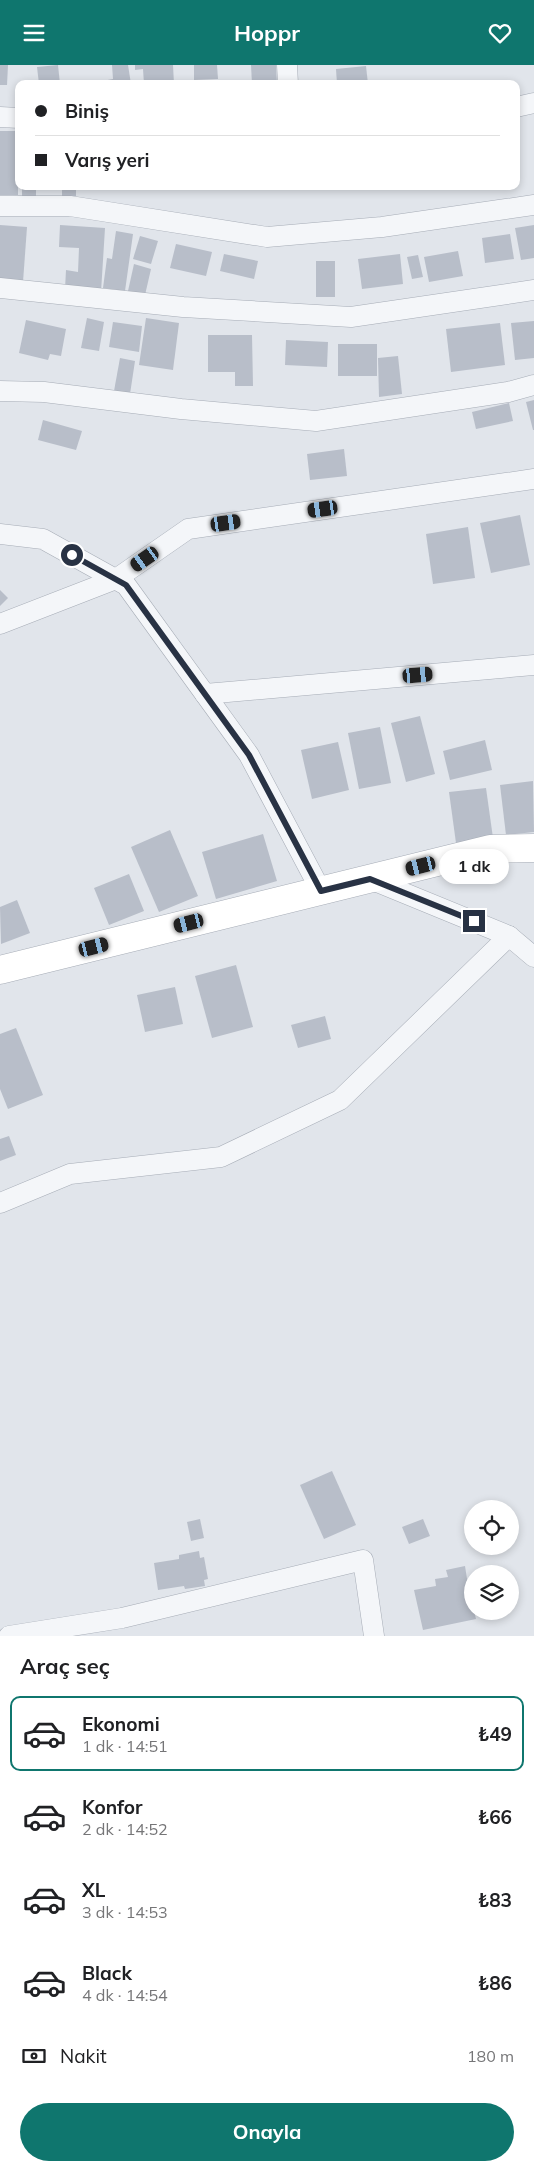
<!DOCTYPE html>
<html lang="tr">
<head>
<meta charset="utf-8">
<style>
  :root { --surface:#fff; --page:#f2f2f2; --text:#202124; --muted:#757577; --line:#e0e0e0; --accent:#0f766e }
  body { margin:0; font-family:Mulish,sans-serif; background:var(--page); color:var(--text); height:100vh; display:flex; flex-direction:column; font-size:19px; white-space:nowrap }
  * { box-sizing:border-box; margin:0 }
  p { font-size:16px; color:var(--muted) }
  .icon { flex:none; width:28px; height:28px; fill:none; stroke:currentColor; stroke-width:2; stroke-linecap:round; stroke-linejoin:round }
  .map { position:relative; height:1571px; overflow:hidden }
  .drawer { display:flex; flex-direction:column; background:var(--surface); flex:1 }
  .drawer>* { flex:none }
  .hud { position:absolute; left:15px; top:15px; width:505px; height:110px; border-radius:10px; box-shadow:0 2px 8px #0003; display:grid; align-content:center; height:110px; padding:0 20px; background:var(--surface) }
  .fabs { position:absolute; left:464px; top:1435px; display:grid; gap:10px }
  .fabs a { display:grid; place-items:center; width:55px; height:55px; border-radius:50%; background:var(--surface); box-shadow:0 2px 8px #0003; font-size:25px }
  .end { position:absolute; width:22px; height:22px; margin:-11px; border:6px solid #283244; background:#fff; box-shadow:0 0 0 2px #fff }
  .from { border-radius:50% }
  .bubble { position:absolute; height:35px; border-radius:18px; background:var(--surface); box-shadow:0 2px 8px #0003; font-size:16px; font-weight:700; line-height:35px; text-align:center }
  .car { position:absolute; width:15px; height:30px; margin:-15px -8px; border-radius:6px; box-shadow:0 0 4px 1px #0007; background:linear-gradient(#222 24%,#8ab4d8 0 40%,#222 0 76%,#8ab4d8 0 86%,#222 0) }
  .hud b { display:flex; align-items:center; gap:18px; height:48px; font-size:19px }
  .hud b+b { border-top:1px solid var(--line) }
  .hud i { width:12px; height:12px; background:var(--text) }
  ul { padding:0; list-style:none }
  li { display:flex; align-items:center; gap:15px; height:75px; margin:0 10px 8px; padding:0 10px; border:2px solid transparent; border-radius:10px }
  li div { flex:1 }
  li b { display:block; font-size:19px }
  li em { font-style:normal; font-weight:700 }
  li.current { border-color:var(--accent) }
  li>.icon { width:45px; height:45px; stroke-width:1.5 }
  h2 { padding:0 20px; font-size:22px; line-height:60px }
  .pay { display:flex; align-items:center; gap:12px; height:55px; padding:0 20px; font-size:19px }
  .pay p { margin-inline-start:auto }
  .button { display:flex; gap:10px; margin-top:auto; padding:10px 20px }
  .button a { flex:1; height:58px; border-radius:30px; background:var(--accent); color:#fff; font-size:20px; font-weight:700; line-height:58px; text-align:center }
  header { display:flex; justify-content:space-between; align-items:center; height:65px; padding:0 20px; background:var(--accent); color:#fff; font-size:22px; font-weight:700 }
  .map>svg:first-child { display:block }
  .building { fill:#b8bec9 }
  .lines { fill:none; stroke-linecap:round; stroke-linejoin:round }
  .street-casing { stroke:#a6acb6; stroke-width:21 }
  .secondary-casing { stroke:#a6acb6; stroke-width:29 }
  .street { stroke:#f4f6f9; stroke-width:20 }
  .secondary { stroke:#fff; stroke-width:28 }
  .route { stroke:#283244; stroke-width:6 }
</style>
</head>
<body>
<header><svg class="icon" aria-label="menu" viewBox="0 0 24 24"><path d="M4 6h16M4 12h16M4 18h16"/></svg>Hoppr<svg class="icon" aria-label="heart" viewBox="0 0 24 24"><path d="M12 20l-8-8c-3-5 5-10 8-4 3-6 11-1 8 4z"/></svg></header>
<div class="map">
<svg width="534" height="1571" viewBox="0 0 534 1571">
  <rect width="100%" height="100%" fill="#e1e5eb"/>
  <g class="building">
    <path d="M0,0H8L7,20H0Z"/>
    <path d="M58,0L60,19H39L37,2Z"/>
    <path d="M112,0H128L131,19H86L113,14Z"/>
    <path d="M135,0H173L174,19H144L143,4L135,5Z"/>
    <path d="M194,0H217L218,14L194,15Z"/>
    <path d="M251,0H276L277,19H252Z"/>
    <path d="M366,1L368,19H337L336,4Z"/>
    <rect x="0" y="66" width="18" height="64"/>
    <rect x="22" y="121" width="14" height="11"/>
    <rect x="62" y="121" width="14" height="10"/>
    <path d="M0,160L27,162L23,217L0,215Z"/>
    <path d="M60,160L105,163L101,227L65,224L66,205L78,207L79,183L59,182Z"/>
    <path d="M534,160V193L521,195L515,163Z"/>
    <path d="M116,166L133,169L125,226L103,223L107,193L112,194Z"/>
    <path d="M510,169L514,194L485,198L482,173Z"/>
    <path d="M140,171L158,176L151,199L133,194Z"/>
    <path d="M176,179L212,187L206,211L170,203Z"/>
    <path d="M458,186L463,211L429,217L424,192Z"/>
    <path d="M224,189L258,196L254,214L220,206Z"/>
    <path d="M400,189L403,219L362,224L358,194Z"/>
    <path d="M418,190L423,212L412,214L407,192Z"/>
    <rect x="316" y="196" width="19" height="36"/>
    <path d="M134,199L151,204L145,230L128,226Z"/>
    <path d="M87,253L104,257L99,286L81,283Z"/>
    <path d="M146,253L179,258L173,305L139,300Z"/>
    <path d="M26,255L66,264L61,291L50,289L48,295L19,288Z"/>
    <path d="M534,256V293L515,295L511,258Z"/>
    <path d="M113,257L142,261L139,287L109,282Z"/>
    <path d="M500,258L505,300L451,307L446,264Z"/>
    <path d="M208,270H252L253,321H235V307H208Z"/>
    <path d="M286,275L328,277L327,302L285,300Z"/>
    <rect x="338" y="279" width="39" height="32"/>
    <path d="M398,291L402,329L379,332L378,293Z"/>
    <path d="M120,293L135,296L130,329L114,326Z"/>
    <path d="M534,335V365H533L526,337Z"/>
    <path d="M509,338L513,356L476,364L472,347Z"/>
    <path d="M43,355L82,366L76,385L38,375Z"/>
    <path d="M344,384L347,411L310,415L307,389Z"/>
    <path d="M520,450L530,500L491,508L480,458Z"/>
    <path d="M468,462L475,513L433,519L426,469Z"/>
    <path d="M0,525L8,533L0,541Z"/>
    <path d="M420,651L435,709L406,717L391,658Z"/>
    <path d="M380,662L391,718L359,724L348,668Z"/>
    <path d="M485,675L492,705L450,715L443,686Z"/>
    <path d="M338,677L349,725L312,734L301,685Z"/>
    <path d="M533,716L534,767L506,770L500,720Z"/>
    <path d="M486,723L493,773L456,778L449,727Z"/>
    <path d="M170,765L198,831L159,847L131,782Z"/>
    <path d="M263,769L277,816L216,834L202,787Z"/>
    <path d="M129,809L144,846L109,860L94,823Z"/>
    <path d="M17,835L30,868L1,879L0,842Z"/>
    <path d="M236,900L253,962L212,973L195,911Z"/>
    <path d="M175,922L183,959L145,967L137,930Z"/>
    <path d="M325,951L331,974L298,983L291,960Z"/>
    <path d="M16,963L43,1030L8,1044L0,1024V969Z"/>
    <path d="M9,1071L16,1090L0,1096V1074Z"/>
    <path d="M332,1406L356,1460L324,1474L300,1420Z"/>
    <path d="M200,1454L204,1473L191,1476L187,1457Z"/>
    <path d="M423,1454L430,1471L409,1479L402,1462Z"/>
    <path d="M199,1486L200,1493L204,1492L208,1514L204,1515L205,1521L185,1524L184,1521L158,1525L154,1498L179,1494V1490Z"/>
    <path d="M465,1501L472,1546H474L476,1554L423,1565L414,1525L436,1521L435,1514L448,1512L446,1505Z"/>
  </g>
  <g class="lines">
    <defs>
      <g id="street">
        <path d="M287,0L288,19"/>
        <path d="M516,42L534,38"/>
        <path d="M0,52L19,53"/>
        <path d="M0,141H70L267,172L382,162L534,140"/>
        <path d="M0,223L183,242L351,252L534,225"/>
        <path d="M0,326L44,327L181,344L316,356L508,327L534,320"/>
        <path d="M0,469L43,474L126,520L249,690L321,826"/>
        <path d="M0,559L116,514L188,464L534,414"/>
        <path d="M205,629L534,600"/>
        <path d="M370,814L509,871L534,892"/>
        <path d="M0,1138L70,1109L221,1092L340,1035L509,871"/>
        <path d="M9,1571L122,1553L363,1495L374,1571"/>
      </g>
      <path id="secondary" d="M0,905L490,784L534,783"/>
    </defs>
    <use href="#street" class="street-casing"/>
    <use href="#secondary" class="secondary-casing"/>
    <use href="#street" class="street"/>
    <use href="#secondary" class="secondary"/>
  </g>
  <g class="lines">
    <path class="route" d="M72,490L126,520L249,690L321,826L370,814L474,856"/>
  </g>
</svg>
<div class="fabs">
<a><svg class="icon" aria-label="locate" viewBox="0 0 24 24"><circle cx="12" cy="12" r="6"/><path d="M12 2v4M12 18v4M2 12h4M18 12h4"/></svg></a>
<a><svg class="icon" aria-label="layers" viewBox="0 0 24 24"><path d="M12 4l9 5-9 5-9-5zM3 14l9 5 9-5"/></svg></a>
</div>
<i class="end from" style="left:72px;top:490px"></i>
<i class="end" style="left:474px;top:856px"></i>
<div class="bubble" style="left:439px;top:784px;width:70px">1 dk</div>
<i class="car" style="left:323px;top:444px;rotate:262deg"></i>
<i class="car" style="left:226px;top:458px;rotate:82deg"></i>
<i class="car" style="left:145px;top:494px;rotate:235deg"></i>
<i class="car" style="left:418px;top:610px;rotate:85deg"></i>
<i class="car" style="left:421px;top:801px;rotate:256deg"></i>
<i class="car" style="left:189px;top:858px;rotate:256deg"></i>
<i class="car" style="left:94px;top:882px;rotate:76deg"></i>
<div class="hud">
<b><i class="from"></i>Biniş</b>
<b><i></i>Varış yeri</b>
</div>
</div>
<section class="drawer">
<h2>Araç seç</h2>
<ul>
<li class="current"><svg class="icon" aria-label="car" viewBox="0 0 24 24"><path d="M5 17H2v-5l4-1 3-4h7l3 4 3 1v5h-3M9 17h6M6 11h13"/><circle cx="7" cy="17" r="2"/><circle cx="17" cy="17" r="2"/></svg><div><b>Ekonomi</b><p>1 dk · 14:51</p></div><em>₺49</em></li>
<li><svg class="icon" aria-label="car" viewBox="0 0 24 24"><path d="M5 17H2v-5l4-1 3-4h7l3 4 3 1v5h-3M9 17h6M6 11h13"/><circle cx="7" cy="17" r="2"/><circle cx="17" cy="17" r="2"/></svg><div><b>Konfor</b><p>2 dk · 14:52</p></div><em>₺66</em></li>
<li><svg class="icon" aria-label="car" viewBox="0 0 24 24"><path d="M5 17H2v-5l4-1 3-4h7l3 4 3 1v5h-3M9 17h6M6 11h13"/><circle cx="7" cy="17" r="2"/><circle cx="17" cy="17" r="2"/></svg><div><b>XL</b><p>3 dk · 14:53</p></div><em>₺83</em></li>
<li><svg class="icon" aria-label="car" viewBox="0 0 24 24"><path d="M5 17H2v-5l4-1 3-4h7l3 4 3 1v5h-3M9 17h6M6 11h13"/><circle cx="7" cy="17" r="2"/><circle cx="17" cy="17" r="2"/></svg><div><b>Black</b><p>4 dk · 14:54</p></div><em>₺86</em></li>
</ul>
<div class="pay"><svg class="icon" aria-label="cash" viewBox="0 0 24 24"><path d="M3 7h18v10H3z"/><circle cx="12" cy="12" r="2"/></svg>Nakit<p>180 m</p></div>
<div class="button"><a>Onayla</a></div>
</section>
</body>
</html>
